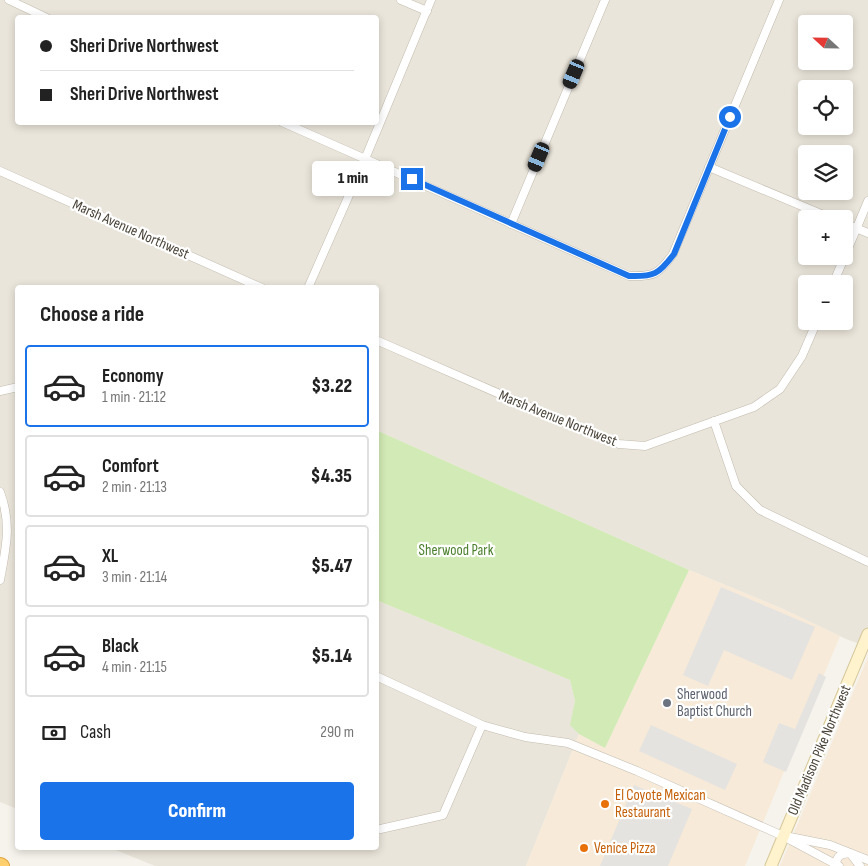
<!DOCTYPE html>
<html lang="en">
<head>
<meta charset="utf-8">
<style>
  :root { --surface:#fff; --page:#f6f6f6; --text:#222; --muted:#767676; --line:#e0e0e0; --accent:#1a73e8 }
  body { margin:0; font-family:"Sofia Sans Condensed",sans-serif; background:var(--page); color:var(--text); height:100vh; display:flex; flex-direction:column; font-size:19px; white-space:nowrap }
  * { box-sizing:border-box; margin:0 }
  p { font-size:16px; color:var(--muted) }
  .icon { flex:none; width:28px; height:28px; fill:none; stroke:currentColor; stroke-width:2; stroke-linecap:round; stroke-linejoin:round }
  .map { position:relative; flex:1; overflow:hidden }
  .sheet { position:absolute; left:15px; top:285px; width:364px; height:565px; display:flex; flex-direction:column; background:var(--surface); border-radius:5px; box-shadow:0 2px 8px #0003 }
  .sheet>* { flex:none }
  .banner { position:absolute; left:15px; top:15px; width:364px; height:110px; border-radius:5px; box-shadow:0 2px 8px #0003; display:grid; align-content:center; height:110px; padding:0 25px; background:var(--surface) }
  .needle { width:32px; rotate:292deg }
  .tools { position:absolute; left:798px; top:15px; display:grid; gap:10px }
  .tools a { display:grid; place-items:center; width:55px; height:55px; border-radius:5px; background:var(--surface); box-shadow:0 2px 8px #0003; font-size:25px }
  .end { position:absolute; width:22px; height:22px; margin:-11px; border:6px solid #1a73e8; background:#fff; box-shadow:0 0 0 2px #fff }
  .from { border-radius:50% }
  .bubble { position:absolute; height:35px; border-radius:5px; background:var(--surface); box-shadow:0 2px 8px #0003; font-size:16px; font-weight:800; line-height:35px; text-align:center }
  .car { position:absolute; width:15px; height:30px; margin:-15px -8px; border-radius:6px; box-shadow:0 0 4px 1px #0007; background:linear-gradient(#222 24%,#8ab4d8 0 40%,#222 0 76%,#8ab4d8 0 86%,#222 0) }
  .banner b { display:flex; align-items:center; gap:18px; height:48px; font-size:19px }
  .banner b+b { border-top:1px solid var(--line) }
  .banner i { width:12px; height:12px; background:var(--text) }
  ul { padding:0; list-style:none }
  li { display:flex; align-items:center; gap:15px; height:82px; margin:0 10px 8px; padding:0 15px; border:2px solid var(--line); border-radius:5px }
  li div { flex:1 }
  li b { display:block; font-size:19px }
  li em { font-style:normal; font-weight:800 }
  li.active { border-color:var(--accent) }
  li>.icon { width:45px; height:45px; stroke-width:1.5 }
  h2 { padding:0 25px; font-size:22px; line-height:60px }
  .pay { display:flex; align-items:center; gap:12px; height:55px; padding:0 25px; font-size:19px }
  .pay p { margin-inline-start:auto }
  .primary-button { display:flex; gap:10px; margin-top:auto; padding:10px 25px }
  .primary-button a { flex:1; height:58px; border-radius:5px; background:var(--accent); color:#fff; font-size:20px; font-weight:800; line-height:58px; text-align:center }
  .map>svg:first-child { display:block }
  .residential { fill:#eae5da; fill-rule:evenodd }
  .commercial { fill:#f7ead8 }
  .green { fill:#d2eab5 }
  .parking { fill:#e5e3e0 }
  .lines { fill:none; stroke-linecap:round; stroke-linejoin:round }
  .minor-casing { stroke:#c2bbae; stroke-width:9 }
  .secondary-casing { stroke:#d6c79b; stroke-width:13 }
  .motorway-casing { stroke:#e0a43c; stroke-width:16 }
  .minor { stroke:#fff; stroke-width:8 }
  .secondary { stroke:#fff3cd; stroke-width:11 }
  .motorway { stroke:#ffcf6e; stroke-width:14 }
  .route { stroke:#1a73e8; stroke-width:6 }
  .worship-dot { fill:#6b7280; stroke:#fff; stroke-width:2 }
  .food-dot { fill:#e8710a; stroke:#fff; stroke-width:2 }
  .labels { text-anchor:middle; stroke-width:4.5; stroke-linejoin:round; paint-order:stroke }
  .street-label { font-size:15px; fill:#4b4439; stroke:#fff }
  .park-label { font-size:15px; fill:#4a7f2a; stroke:#fff }
  .worship-label { font-size:15px; fill:#5b616d; stroke:#fff; text-anchor:start }
  .food-label { font-size:15px; fill:#c56008; stroke:#fff; text-anchor:start }
</style>
</head>
<body>
<div class="map">
<svg width="868" height="866" viewBox="0 0 868 866">
  <rect width="100%" height="100%" fill="#f6f3ec"/>
  <g class="residential">
    <path d="M0,0H868V647L846,639L783,609L689,570L376,430V288H18L17,809L0,802ZM18,18H376V122H18ZM806,24H844V61H806ZM806,89H844V126H806ZM806,154H844V191H806ZM806,219H844V256H806ZM806,284H844V321H806Z"/>
    <path d="M376,600L570,680L575,701L571,725L579,734L526,866H155L111,848H376Z"/>
  </g>
  <g class="commercial">
    <path d="M689,570L783,609L840,636L745,866H526L579,734L605,748Z"/>
    <path d="M868,657V866H780Z"/>
  </g>
  <path class="green" d="M376,430L689,570L605,748L579,734L570,725L575,701L570,680L376,600Z"/>
  <g class="parking">
    <path d="M721,587L815,627L792,680L724,650L708,686L683,675Z"/>
    <path d="M819,673L826,677L786,772L763,762L779,723L795,729Z"/>
    <path d="M651,725L737,764L725,790L639,751Z"/>
    <path d="M634,785L692,809L668,866H600Z"/>
  </g>
  <g class="lines">
    <defs>
      <g id="minor">
        <path d="M9,0L47,18"/>
        <path d="M401,0L427,11"/>
        <path d="M282,122L629,276C654,277 659,274 673,254L779,0"/>
        <path d="M709,167L833,219"/>
        <path d="M0,171L262,288"/>
        <path d="M844,223L868,233"/>
        <path d="M511,224L605,0"/>
        <path d="M833,284L868,201"/>
        <path d="M308,288L365,159L431,0"/>
        <path d="M376,340L589,433L619,444L645,446L754,407L780,389L802,356L817,321"/>
        <path d="M0,391L18,387"/>
        <path d="M714,421L736,486L760,510L868,562"/>
        <path d="M0,492C12,524 6,548 0,580"/>
        <path d="M376,676L482,725L443,815L376,830"/>
        <path d="M482,725L525,737L568,743L600,756L637,771L783,836L839,866"/>
        <path d="M790,837L830,845L868,860"/>
        <path d="M836,866C836,856 840,854 850,853L860,866"/>
      </g>
      <path id="secondary" d="M771,866L868,634"/>
      <path id="motorway" d="M0,865L2,866"/>
    </defs>
    <use href="#minor" class="minor-casing"/>
    <use href="#secondary" class="secondary-casing"/>
    <use href="#motorway" class="motorway-casing"/>
    <use href="#minor" class="minor"/>
    <use href="#secondary" class="secondary"/>
    <use href="#motorway" class="motorway"/>
  </g>
  <g class="lines">
    <path class="route" d="M412,179L629,276C654,277 659,274 674,254L730,117"/>
  </g>
  <circle class="worship-dot" cx="667" cy="703" r="5"/>
  <g class="food-dot">
    <circle cx="605" cy="804" r="5"/>
    <circle cx="584" cy="848" r="5"/>
  </g>
  <g class="labels">
    <g class="street-label">
      <text transform="translate(131 229) rotate(24)" y="5">Marsh Avenue Northwest</text>
      <text transform="translate(558 418) rotate(22)" y="5">Marsh Avenue Northwest</text>
      <text transform="translate(819 750) rotate(-67)" y="5">Old Madison Pike Northwest</text>
    </g>
    <g class="park-label">
      <text x="456" y="555">Sherwood Park</text>
    </g>
    <g class="worship-label">
      <text x="677" y="699">Sherwood<tspan x="677" dy="17">Baptist Church</tspan></text>
    </g>
    <g class="food-label">
      <text x="615" y="800">El Coyote Mexican<tspan x="615" dy="17">Restaurant</tspan></text>
      <text x="594" y="853">Venice Pizza</text>
    </g>
  </g>
</svg>
<div class="tools">
<a><svg class="needle" viewBox="-14 -14 28 28"><path d="M0-13l5 13h-10z" fill="#e53935"/><path d="M0 13l5-13h-10z" fill="#767676"/></svg></a>
<a><svg class="icon" aria-label="locate" viewBox="0 0 24 24"><circle cx="12" cy="12" r="6"/><path d="M12 2v4M12 18v4M2 12h4M18 12h4"/></svg></a>
<a><svg class="icon" aria-label="layers" viewBox="0 0 24 24"><path d="M12 4l9 5-9 5-9-5zM3 14l9 5 9-5"/></svg></a>
<a>+</a>
<a>−</a>
</div>
<i class="end from" style="left:730px;top:117px"></i>
<i class="end" style="left:412px;top:179px"></i>
<div class="bubble" style="left:312px;top:161px;width:82px">1 min</div>
<i class="car" style="left:574px;top:74px;rotate:203deg"></i>
<i class="car" style="left:539px;top:157px;rotate:203deg"></i>
<div class="banner">
<b><i class="from"></i>Sheri Drive Northwest</b>
<b><i></i>Sheri Drive Northwest</b>
</div>
<section class="sheet">
<h2>Choose a ride</h2>
<ul>
<li class="active"><svg class="icon" aria-label="car" viewBox="0 0 24 24"><path d="M5 17H2v-5l4-1 3-4h7l3 4 3 1v5h-3M9 17h6M6 11h13"/><circle cx="7" cy="17" r="2"/><circle cx="17" cy="17" r="2"/></svg><div><b>Economy</b><p>1 min · 21:12</p></div><em>$3.22</em></li>
<li><svg class="icon" aria-label="car" viewBox="0 0 24 24"><path d="M5 17H2v-5l4-1 3-4h7l3 4 3 1v5h-3M9 17h6M6 11h13"/><circle cx="7" cy="17" r="2"/><circle cx="17" cy="17" r="2"/></svg><div><b>Comfort</b><p>2 min · 21:13</p></div><em>$4.35</em></li>
<li><svg class="icon" aria-label="car" viewBox="0 0 24 24"><path d="M5 17H2v-5l4-1 3-4h7l3 4 3 1v5h-3M9 17h6M6 11h13"/><circle cx="7" cy="17" r="2"/><circle cx="17" cy="17" r="2"/></svg><div><b>XL</b><p>3 min · 21:14</p></div><em>$5.47</em></li>
<li><svg class="icon" aria-label="car" viewBox="0 0 24 24"><path d="M5 17H2v-5l4-1 3-4h7l3 4 3 1v5h-3M9 17h6M6 11h13"/><circle cx="7" cy="17" r="2"/><circle cx="17" cy="17" r="2"/></svg><div><b>Black</b><p>4 min · 21:15</p></div><em>$5.14</em></li>
</ul>
<div class="pay"><svg class="icon" aria-label="cash" viewBox="0 0 24 24"><path d="M3 7h18v10H3z"/><circle cx="12" cy="12" r="2"/></svg>Cash<p>290 m</p></div>
<div class="primary-button"><a>Confirm</a></div>
</section>
</div>
</body>
</html>
